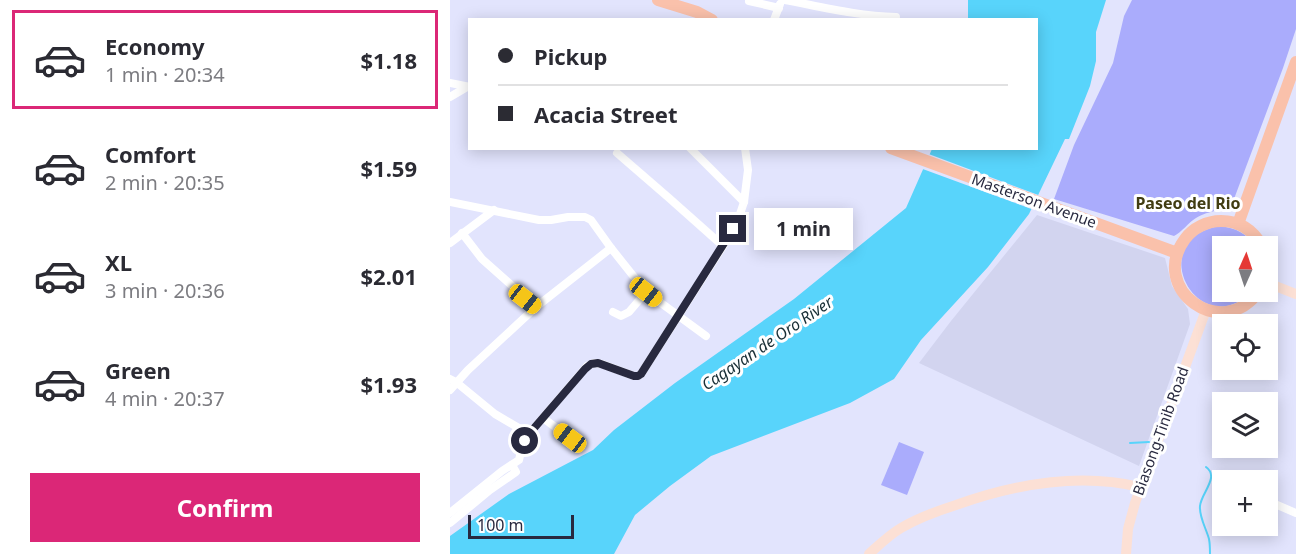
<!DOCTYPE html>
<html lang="en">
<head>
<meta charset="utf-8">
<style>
  :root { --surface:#fff; --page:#f2f2f3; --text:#2b2b33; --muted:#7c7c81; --line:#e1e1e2; --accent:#db2777 }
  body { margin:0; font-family:"Noto Sans",sans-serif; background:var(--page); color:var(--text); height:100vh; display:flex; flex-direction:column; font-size:22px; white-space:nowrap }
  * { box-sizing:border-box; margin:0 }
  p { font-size:20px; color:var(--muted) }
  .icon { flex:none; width:33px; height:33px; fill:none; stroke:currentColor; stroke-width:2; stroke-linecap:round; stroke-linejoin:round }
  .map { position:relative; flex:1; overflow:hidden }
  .drawer { display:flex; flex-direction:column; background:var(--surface); width:450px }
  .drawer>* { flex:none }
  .guide { position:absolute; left:18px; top:18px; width:570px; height:132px; border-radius:0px; box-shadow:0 3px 15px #0003; display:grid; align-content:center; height:132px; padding:0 30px; background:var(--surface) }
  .needle { width:39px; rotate:3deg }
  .buttons { position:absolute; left:762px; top:236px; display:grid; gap:12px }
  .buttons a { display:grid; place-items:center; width:66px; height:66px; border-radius:0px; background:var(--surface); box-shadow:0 3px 15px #0003; font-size:30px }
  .scale { position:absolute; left:18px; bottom:15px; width:106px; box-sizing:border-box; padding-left:6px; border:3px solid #28293f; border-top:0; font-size:16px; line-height:21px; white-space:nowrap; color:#28293f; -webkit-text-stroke:4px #fff; paint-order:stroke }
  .end { position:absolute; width:27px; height:27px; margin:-14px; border:8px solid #28293f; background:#fff; box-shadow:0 0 0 3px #fff }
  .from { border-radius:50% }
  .bubble { position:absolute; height:42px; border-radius:0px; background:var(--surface); box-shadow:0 3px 15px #0003; font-size:20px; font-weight:700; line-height:42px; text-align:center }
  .car { position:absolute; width:18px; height:36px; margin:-18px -9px; border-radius:8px; box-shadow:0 0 4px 2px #0007; background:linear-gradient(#f5c518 24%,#345 0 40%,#f5c518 0 76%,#345 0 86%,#f5c518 0) }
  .guide b { display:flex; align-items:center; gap:21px; height:57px; font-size:22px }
  .guide b+b { border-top:2px solid var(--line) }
  .guide i { width:15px; height:15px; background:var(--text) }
  ul { padding:10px 0 0; list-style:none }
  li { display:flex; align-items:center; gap:18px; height:99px; margin:0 12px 9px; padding:0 18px; border:3px solid transparent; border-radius:0px }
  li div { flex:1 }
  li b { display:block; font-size:22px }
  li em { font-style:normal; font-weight:700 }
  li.active { border-color:var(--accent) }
  li>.icon { width:54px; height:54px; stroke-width:1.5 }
  .button { display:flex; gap:12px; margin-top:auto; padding:12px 30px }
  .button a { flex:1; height:69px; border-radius:0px; background:var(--accent); color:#fff; font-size:24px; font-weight:700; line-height:69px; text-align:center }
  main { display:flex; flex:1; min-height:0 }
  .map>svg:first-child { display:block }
  .built { fill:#d2d4ef }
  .green { fill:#aaacfc }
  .water { fill:#58d4fb }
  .pier { fill:#e2e4fd }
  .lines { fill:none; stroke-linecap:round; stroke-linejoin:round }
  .stream { stroke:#58d4fb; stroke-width:2 }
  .street { stroke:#fff; stroke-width:8 }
  .secondary { stroke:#fce0d5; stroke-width:10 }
  .primary { stroke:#fac1ab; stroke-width:12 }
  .route { stroke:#28293f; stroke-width:8 }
  .labels { text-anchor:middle; stroke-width:6; stroke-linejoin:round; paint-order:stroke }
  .street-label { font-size:15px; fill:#28293f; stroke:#fff }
  .neighbourhood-label { font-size:16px; font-weight:bold; fill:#413c12; stroke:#fff }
  .water-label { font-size:16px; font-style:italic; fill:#192f36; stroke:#fff }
</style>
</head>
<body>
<main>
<section class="drawer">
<ul>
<li class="active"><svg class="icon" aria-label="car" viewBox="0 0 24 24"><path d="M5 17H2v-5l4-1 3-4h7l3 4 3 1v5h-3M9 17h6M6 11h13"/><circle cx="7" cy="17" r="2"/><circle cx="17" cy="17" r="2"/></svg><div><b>Economy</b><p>1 min · 20:34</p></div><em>$1.18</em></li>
<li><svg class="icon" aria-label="car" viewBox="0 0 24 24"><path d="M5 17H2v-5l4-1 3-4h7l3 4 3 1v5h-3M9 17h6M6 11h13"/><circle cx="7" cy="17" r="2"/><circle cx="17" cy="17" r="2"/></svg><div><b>Comfort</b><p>2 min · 20:35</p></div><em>$1.59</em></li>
<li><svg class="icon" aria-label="car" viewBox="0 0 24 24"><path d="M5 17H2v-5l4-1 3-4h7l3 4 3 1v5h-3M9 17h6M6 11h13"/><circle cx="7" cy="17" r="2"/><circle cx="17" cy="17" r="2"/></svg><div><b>XL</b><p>3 min · 20:36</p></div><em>$2.01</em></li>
<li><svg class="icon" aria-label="car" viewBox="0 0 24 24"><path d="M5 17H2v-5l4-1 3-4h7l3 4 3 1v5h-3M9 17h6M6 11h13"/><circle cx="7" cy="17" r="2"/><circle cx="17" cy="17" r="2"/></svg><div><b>Green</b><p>4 min · 20:37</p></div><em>$1.93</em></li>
</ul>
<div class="button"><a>Confirm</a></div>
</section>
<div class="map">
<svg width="846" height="554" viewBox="0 0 846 554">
  <rect width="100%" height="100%" fill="#e2e4fd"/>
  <path class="built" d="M587,215L715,258L722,286L738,309L740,324L689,466L469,363L501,321Z"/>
  <g class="green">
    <path d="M682,0H846V29L833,68L784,199C769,214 761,209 746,218C738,223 732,232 724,236L604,199L624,145L663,63L674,16Z"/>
    <path d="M770,226C786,228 796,233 805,246H772V291H802C749,346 691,239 770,226Z"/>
    <path d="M449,442L474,452L457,495L431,485Z"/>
  </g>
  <path class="water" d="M518,0H656L646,32V61L640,86L619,139H615L579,214L538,267L471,340L444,379L400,403L261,456L220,486L185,515L164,554H0V536L59,494L143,450L164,430L225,383L344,299L456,208L482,149L586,148V20L518,19Z"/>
  <path class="pier" d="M476,153L591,196L584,210L470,168Z"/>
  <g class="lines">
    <g class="stream">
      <path d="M680,443L699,442"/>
      <path d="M756,467C770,477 751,493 750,506C749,517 756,528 759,539C760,544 760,549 760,554"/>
    </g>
    <g class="street">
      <path d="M335,0C372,7 408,16 446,17"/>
      <path d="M299,1L329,8"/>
      <path d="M324,20L330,4"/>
      <path d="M0,83L20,87"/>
      <path d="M0,97L17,87"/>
      <path d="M240,148L294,202"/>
      <path d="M167,153L219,198L273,246"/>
      <path d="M0,202L89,220H101L118,217H135L141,220L161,248L196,292L256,336"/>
      <path d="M12,233L32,259L86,307"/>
      <path d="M0,243L44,210"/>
      <path d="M163,312L171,316L179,312L196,292"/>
      <path d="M0,379L6,382L45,414L79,434"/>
      <path d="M0,390L18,370L86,307L161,248"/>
      <path d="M93,418L120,438"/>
      <path d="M818,501L846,513"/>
      <path d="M0,513L52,471L69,460L72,447L79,434L137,366L144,363L152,364L184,376H188L191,374L273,246L290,214L294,202L298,170L295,148"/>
      <path d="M0,523L40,490L66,472L62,465"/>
    </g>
    <g class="secondary">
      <path d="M818,283L846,294"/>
      <path d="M419,554C429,545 439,535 451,528C468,518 487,511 506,505C565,484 628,472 690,487"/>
      <path d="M676,554L678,529L685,503L756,310"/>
    </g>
    <g class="primary">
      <path d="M208,0L247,12L262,20"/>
      <path d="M441,148L727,253"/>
      <path d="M788,224L846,62"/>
      <path d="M809,291C772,343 698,289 735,239C743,228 757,221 771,221C789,221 803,230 812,246"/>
    </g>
  </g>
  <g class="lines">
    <path class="route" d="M75,441L79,434L135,369L141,364L148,363L184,376H188L191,374L283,229"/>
  </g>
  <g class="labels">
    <g class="street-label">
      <text transform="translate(584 201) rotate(20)" y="5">Masterson Avenue</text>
      <text transform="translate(711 431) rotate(-70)" y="5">Biasong-Tinib Road</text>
    </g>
    <g class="neighbourhood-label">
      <text x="738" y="209">Paseo del Rio</text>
    </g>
    <g class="water-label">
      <text transform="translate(317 343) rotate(-34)" y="6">Cagayan de Oro River</text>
    </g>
  </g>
</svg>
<div class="buttons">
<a><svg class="needle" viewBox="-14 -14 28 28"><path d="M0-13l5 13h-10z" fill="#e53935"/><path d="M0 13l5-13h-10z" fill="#7c7c81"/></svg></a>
<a><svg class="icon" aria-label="locate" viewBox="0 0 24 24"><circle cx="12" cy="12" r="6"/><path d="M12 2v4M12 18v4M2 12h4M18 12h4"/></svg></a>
<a><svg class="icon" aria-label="layers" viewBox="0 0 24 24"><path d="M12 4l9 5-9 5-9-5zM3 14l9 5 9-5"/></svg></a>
<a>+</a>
</div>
<div class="scale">100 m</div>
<i class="end from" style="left:75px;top:441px"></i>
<i class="end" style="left:283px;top:229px"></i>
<div class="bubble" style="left:304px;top:208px;width:99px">1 min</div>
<i class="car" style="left:196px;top:292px;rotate:128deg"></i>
<i class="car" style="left:75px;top:299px;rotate:128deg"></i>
<i class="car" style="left:120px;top:438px;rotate:307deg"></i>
<div class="guide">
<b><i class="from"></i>Pickup</b>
<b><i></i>Acacia Street</b>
</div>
</div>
</main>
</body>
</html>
